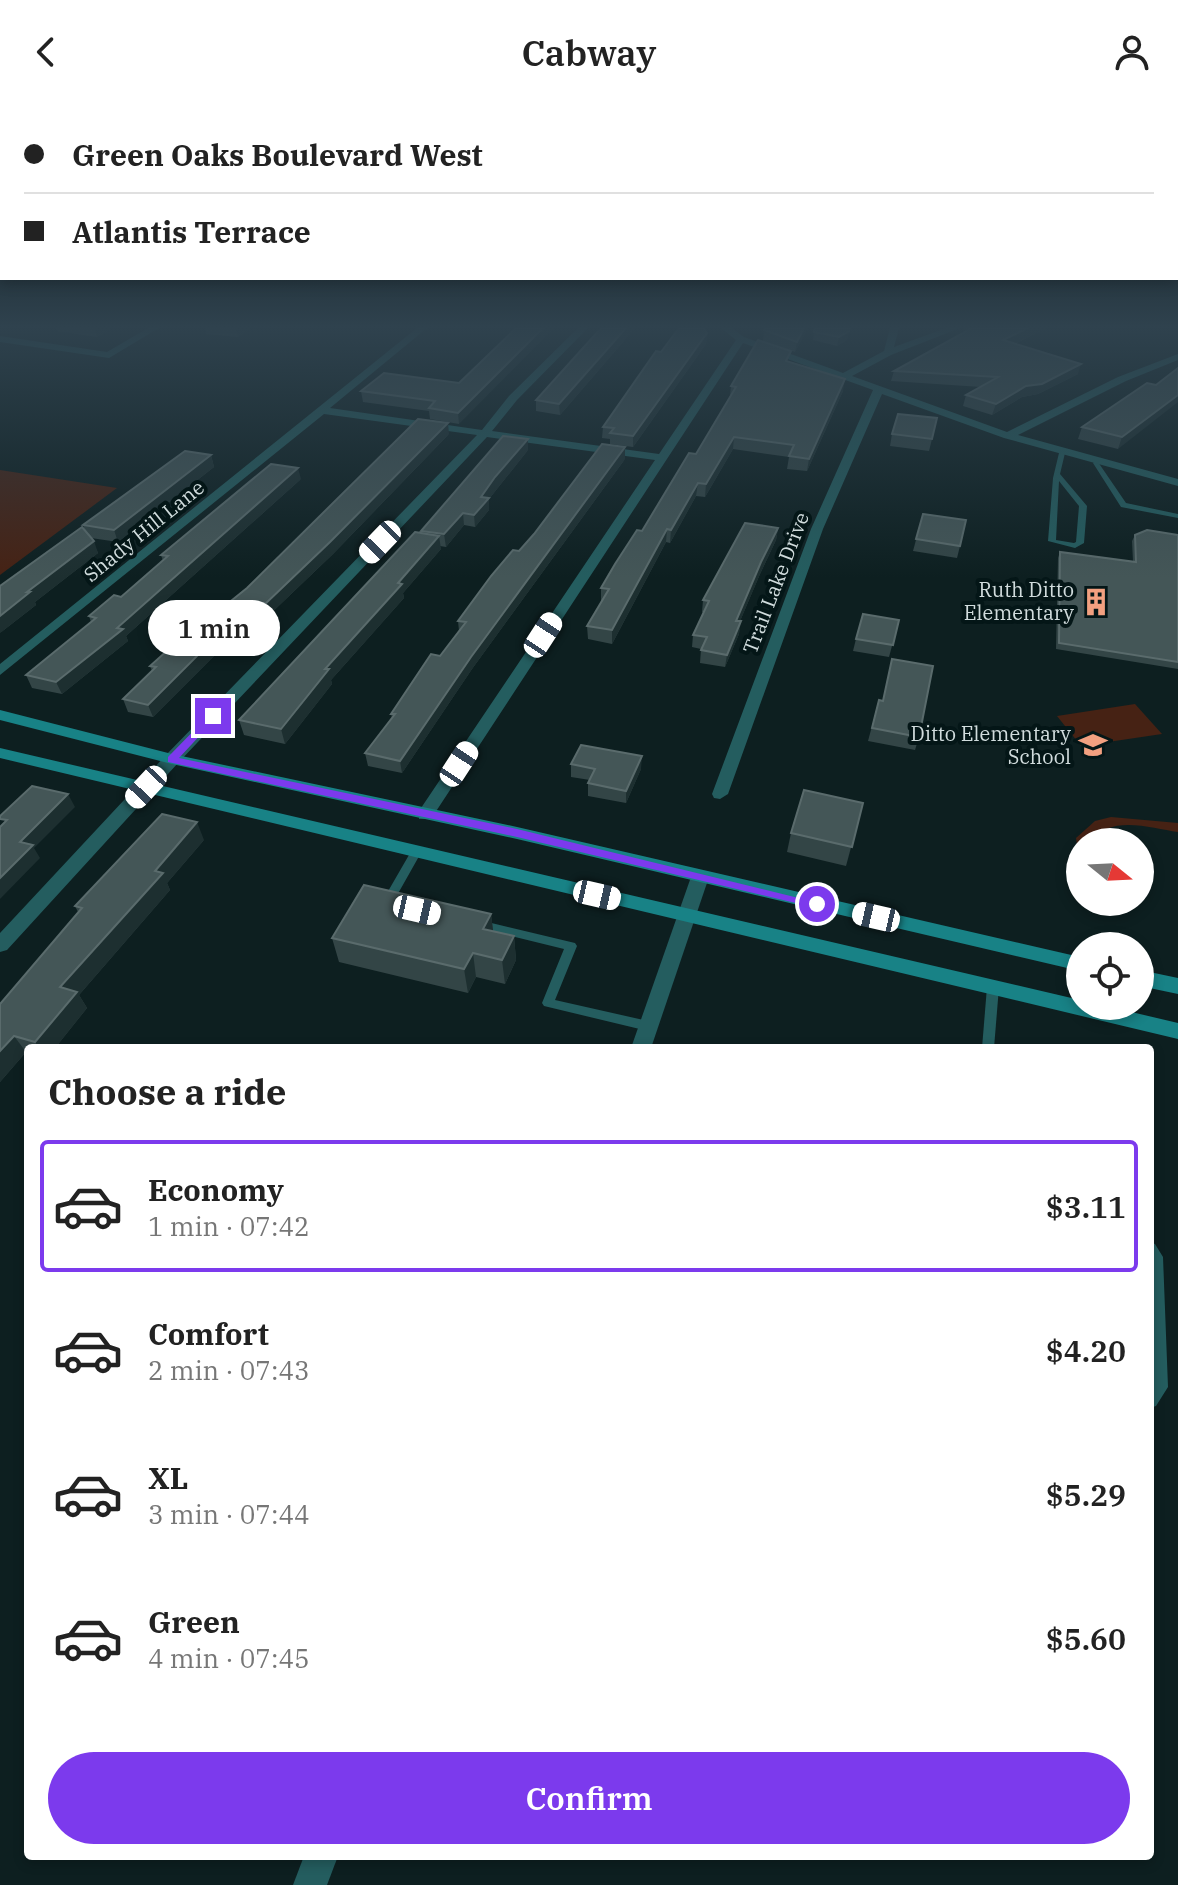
<!DOCTYPE html>
<html lang="en">
<head>
<meta charset="utf-8">
<style>
  :root { --surface:#fff; --page:#f2f2f2; --text:#222; --muted:#767676; --line:#e0e0e0; --accent:#7c3aed }
  body { margin:0; font-family:"IBM Plex Serif",serif; background:var(--page); color:var(--text); height:100vh; display:flex; flex-direction:column; font-size:30px; white-space:nowrap }
  * { box-sizing:border-box; margin:0 }
  p { font-size:26px; color:var(--muted) }
  .icon { flex:none; width:44px; height:44px; fill:none; stroke:currentColor; stroke-width:2; stroke-linecap:round; stroke-linejoin:round }
  .map { position:relative; flex:1; overflow:hidden }
  .sheet { position:absolute; left:24px; top:940px; width:1130px; height:816px; display:flex; flex-direction:column; background:var(--surface); border-radius:8px; box-shadow:0 4px 12px #0003 }
  .sheet>* { flex:none }
  .top-card { position:absolute; left:0px; top:0px; width:1178px; height:176px; box-shadow:0 4px 12px #0003; display:grid; align-content:center; height:176px; padding:0 24px; background:var(--surface) }
  .needle { width:52px; rotate:108deg }
  .controls { position:absolute; left:1066px; top:724px; display:grid; gap:16px }
  .controls a { display:grid; place-items:center; width:88px; height:88px; border-radius:50%; background:var(--surface); box-shadow:0 4px 12px #0003; font-size:40px }
  .end { position:absolute; width:36px; height:36px; margin:-18px; border:10px solid #7c3aed; background:#fff; box-shadow:0 0 0 4px #fff }
  .from { border-radius:50% }
  .bubble { position:absolute; height:56px; border-radius:28px; background:var(--surface); box-shadow:0 4px 12px #0003; font-size:26px; font-weight:600; line-height:56px; text-align:center }
  .car { position:absolute; width:24px; height:48px; margin:-24px -12px; border-radius:10px; box-shadow:0 0 6px 2px #0007; background:linear-gradient(#fff 24%,#345 0 40%,#fff 0 76%,#345 0 86%,#fff 0) }
  .top-card b { display:flex; align-items:center; gap:28px; height:76px; font-size:30px }
  .top-card b+b { border-top:2px solid var(--line) }
  .top-card i { width:20px; height:20px; background:var(--text) }
  ul { padding:0; list-style:none }
  li { display:flex; align-items:center; gap:24px; height:132px; margin:0 16px 12px; padding:0 8px; border:4px solid transparent; border-radius:8px }
  li div { flex:1 }
  li b { display:block; font-size:30px }
  li em { font-style:normal; font-weight:600 }
  li.current { border-color:var(--accent) }
  li>.icon { width:72px; height:72px; stroke-width:1.5 }
  h2 { padding:0 24px; font-size:36px; line-height:96px }
  .cta { display:flex; gap:16px; margin-top:auto; padding:16px 24px }
  .cta a { flex:1; height:92px; border-radius:48px; background:var(--accent); color:#fff; font-size:32px; font-weight:600; line-height:92px; text-align:center }
  header { display:flex; justify-content:space-between; align-items:center; height:104px; padding:0 24px; background:var(--surface); font-size:36px; font-weight:600 }
  .map>svg:first-child { display:block }
  .green { fill:#462214 }
  .lines { fill:none; stroke-linecap:round; stroke-linejoin:round }
  .lane { fill:#245d5f; fill-rule:evenodd }
  .street { fill:#245d5f; fill-rule:evenodd }
  .secondary { fill:#188286; fill-rule:evenodd }
  .wall { fill:#334546 }
  .shaded-wall { fill:#1d2f30 }
  .building { fill:#445657; stroke:#5a6b6c; stroke-width:2 }
  .route { fill:#7c3aed }
  .labels { text-anchor:middle; stroke-width:8; stroke-linejoin:round; paint-order:stroke }
  .far-street-label { font-size:20px; fill:#d1dcdd; stroke:#041617 }
  .far-poi-label { font-size:20px; fill:#d1dcdd; stroke:#041617; text-anchor:end }
</style>
</head>
<body>
<header><svg class="icon" aria-label="back" viewBox="0 0 24 24"><path d="M15 5l-7 7 7 7"/></svg>Cabway<svg class="icon" aria-label="person" viewBox="0 0 24 24"><circle cx="12" cy="8" r="4"/><path d="M4 21q1-7 8-7t8 7"/></svg></header>
<div class="map">
<svg width="1178" height="1781" viewBox="0 0 1178 1781">
  <rect width="100%" height="100%" fill="#0d1f20"/>
  <g class="green">
    <path d="M0,366L117,384L0,471Z"/>
    <path d="M1135,600L1162,630L1081,642L1057,612Z"/>
    <path d="M1111,713L1178,719V728C1151,724 1109,710 1091,738H1080V760L1076,734L1095,717Z"/>
  </g>
  <g class="lines">
    <g class="lane">
      <path d="M1062,347L1065,349L1060,370L1087,402L1084,439L1075,444L1048,437L1053,374L1059,349ZM1059,377L1079,402L1076,438L1074,439L1056,436Z"/>
      <path d="M1094,358H1098L1126,399L1178,410V414L1121,403L1093,359Z"/>
      <path d="M417,743L422,747L391,802H383L381,799L383,796L413,744Z"/>
      <path d="M479,816L575,839L577,842L555,896L648,917L652,919L654,922L652,925L648,927L544,902L542,899L564,845L475,823L473,820Z"/>
      <path d="M993,878L997,880L999,883L994,944H982L987,883L989,880Z"/>
      <path d="M1150,1138L1155,1140L1163,1153L1168,1283L1156,1302L1150,1304V1283L1152,1280Z"/>
    </g>
    <g class="street">
      <path d="M148,224H159L109,254L0,238V232L107,248Z"/>
      <path d="M417,224H427L330,304L482,326L509,292L578,224H588L517,296L492,327L659,350L736,236L721,224H732L744,233L843,269L884,247L890,224H899L894,243L946,224H960L891,251L852,272L1007,328L1118,273L1178,250V256L1126,277L1018,331L1178,375V382L1004,334L882,290L823,425L728,690L720,695L714,694L712,690L811,425L873,286L743,239L431,715H419V707L655,356L487,333L178,659L7,846L0,848V829L166,651L477,331L324,310L0,571V560Z"/>
      <path d="M700,767L709,773L651,944H631L691,773Z"/>
      <path d="M304,1752H338L327,1781H293Z"/>
    </g>
    <g class="secondary">
      <path d="M0,606L172,650L517,723L1080,853V867L517,735L172,660L0,616Z"/>
      <path d="M0,644L1080,896V902H1106L1178,919V935L0,654Z"/>
      <path d="M1140,866L1178,874V890L1140,882Z"/>
    </g>
  </g>
  <g class="wall">
    <path d="M56,224H113L97,233L57,227Z"/>
    <path d="M205,224H251L238,233L206,230Z"/>
    <path d="M601,224H635L560,311L536,307V296Z"/>
    <path d="M808,224L795,248L763,237L764,226Z"/>
    <path d="M962,224H1046L1015,240L1078,270L1038,290L1022,293L992,311L963,302L966,291L981,283L891,277L894,267L968,226Z"/>
    <path d="M814,228L847,236L837,242L813,236Z"/>
    <path d="M707,229L706,240L633,343L610,340V335L602,334L603,323L661,248Z"/>
    <path d="M790,258L843,287L807,367L787,365L789,353L733,345L705,393L696,392L670,439L666,438L612,540L588,535L587,522L602,498H601V484L696,350L730,292L731,282Z"/>
    <path d="M459,279V320L430,315L429,307L363,298L361,287Z"/>
    <path d="M1156,281L1118,345L1078,335L1082,323Z"/>
    <path d="M449,330L333,450L241,538L230,536L153,613L128,608L123,595L152,567L150,562L216,509Z"/>
    <path d="M892,330L932,335L929,347L890,342Z"/>
    <path d="M528,346L489,395V406L475,423L464,421L446,443L440,442L441,445L403,489L404,494L331,576L332,580L285,640L244,631L239,616L422,429L421,427Z"/>
    <path d="M211,351L214,363L118,438L91,434L98,449L35,498L36,501L0,529L85,427L83,421Z"/>
    <path d="M625,355L472,565L402,669L368,662L365,649L392,614L391,610L440,552L459,527L458,517L519,447Z"/>
    <path d="M301,375L126,532L128,537L62,590L32,584L26,571L91,518L89,512L121,493L163,457L161,451Z"/>
    <path d="M923,410L960,442L957,454L913,447Z"/>
    <path d="M778,424L776,436L760,470L740,517L739,530L725,563L700,559L701,545L692,543L693,531L704,509L702,508L703,496Z"/>
    <path d="M1135,431H1178V565L1056,545L1058,454L1060,448L1133,458L1132,437Z"/>
    <path d="M899,516L889,553L853,547L856,535Z"/>
    <path d="M879,596L919,633L915,646L868,637Z"/>
    <path d="M571,660L641,665L626,699L588,692V679L590,676L571,673Z"/>
    <path d="M863,699L846,762L787,748L791,729Z"/>
    <path d="M204,736L167,779L170,786L79,891L87,904L55,944H28V948H26L0,978V900L78,808L75,802Z"/>
    <path d="M491,810L493,827L514,832L516,856L505,880L476,873L468,889L339,858L332,834Z"/>
  </g>
  <g class="shaded-wall">
    <path d="M94,224H113L97,233Z"/>
    <path d="M236,224H251L238,233Z"/>
    <path d="M543,224H554L459,320L458,309Z"/>
    <path d="M626,224H635L560,311L559,300Z"/>
    <path d="M804,224H808L795,248L797,238Z"/>
    <path d="M850,224H851L847,236L837,242L839,233Z"/>
    <path d="M1028,224H1046L1000,247L1003,236Z"/>
    <path d="M707,229L706,240L633,343V332Z"/>
    <path d="M1081,260L1078,270L1038,290L1022,293L992,311L996,300L1026,282Z"/>
    <path d="M845,275L843,287L807,367L809,355Z"/>
    <path d="M1178,291V298L1118,345L1122,333Z"/>
    <path d="M448,319L449,330L333,450L241,538L238,526Z"/>
    <path d="M734,333L733,345L705,393L706,380Z"/>
    <path d="M528,335V346L489,395V406L475,423L474,411L481,393L495,373Z"/>
    <path d="M625,343V355L472,565L402,669L400,657L471,553Z"/>
    <path d="M211,351L214,363L118,438L114,426Z"/>
    <path d="M298,364L301,375L126,532L128,537L62,590L56,578Z"/>
    <path d="M698,379L696,392L670,439L671,426Z"/>
    <path d="M463,409L464,421L446,443L444,430Z"/>
    <path d="M778,424L776,436L760,470L735,529L736,517L761,458Z"/>
    <path d="M667,425L666,438L612,540V526Z"/>
    <path d="M439,432L441,445L403,489L404,494L331,576L332,580L285,640L281,625L325,565Z"/>
    <path d="M94,437L98,449L35,498L36,501L0,529V512L27,488Z"/>
    <path d="M741,517L739,530L725,563L727,551Z"/>
    <path d="M226,523L230,536L153,613L148,601Z"/>
    <path d="M642,652L641,665L626,699V687Z"/>
    <path d="M68,690L75,703L34,744L40,754L0,795V774L20,738Z"/>
    <path d="M197,718L204,736L167,779L170,786L79,891L87,904L55,944H39L35,938L60,883L155,767Z"/>
    <path d="M491,810L494,834L483,825Z"/>
    <path d="M514,832L516,856L505,880L502,856Z"/>
    <path d="M473,849L476,873L468,889L464,865Z"/>
    <path d="M14,932L26,948L0,978V947Z"/>
  </g>
  <g class="building">
    <path d="M516,224H543L458,309L429,304L435,297L361,287L384,269L459,279Z"/>
    <path d="M601,224H626L559,300L536,296Z"/>
    <path d="M679,224H703L707,229L633,332L610,329L614,324L603,323L656,247L661,248Z"/>
    <path d="M765,224H804L797,238L764,226Z"/>
    <path d="M815,224H850L849,227L839,233L814,228Z"/>
    <path d="M972,224H1028L1003,236L1081,260L1042,280L1026,282L996,300L966,291L998,273L894,267Z"/>
    <path d="M758,236L791,247L786,257L845,275L809,355L789,352L794,341L734,333L706,380L698,379L671,426L667,425L612,526L587,522L609,485L601,484L615,460L637,426L642,427L689,349L696,350L736,283L731,282Z"/>
    <path d="M1178,264V291L1122,333L1082,323L1147,279L1156,281Z"/>
    <path d="M898,310L937,314L932,335L892,330Z"/>
    <path d="M418,315L448,319L330,438L238,526L226,523L148,601L123,595L156,563L150,562L210,508L216,509L247,484Z"/>
    <path d="M503,332L528,335L495,373L481,393L489,394L474,411L463,409L444,430L421,427Z"/>
    <path d="M602,340L625,343L471,553L400,657L365,649L395,610H391L431,550L440,552L466,518L458,517L491,472L513,446L519,447L534,430Z"/>
    <path d="M185,347L211,351L114,426L83,421Z"/>
    <path d="M271,360L298,364L117,524L123,525L56,578L26,571L96,514L89,512L114,491L121,493L168,452L161,451Z"/>
    <path d="M923,410L966,416L960,442L916,435Z"/>
    <path d="M745,419L778,424L761,458L736,517H741L727,551L701,546L707,533L693,531L709,497L703,496Z"/>
    <path d="M82,423L94,437L27,488H30L0,512V482Z"/>
    <path d="M1147,426L1178,431V558L1059,539L1060,448L1136,458L1135,431Z"/>
    <path d="M415,428L439,432L398,479L402,480L325,565H329L281,625L239,616Z"/>
    <path d="M863,510L899,516L893,541L856,535Z"/>
    <path d="M892,555L933,562L919,633L872,624L879,596L883,597Z"/>
    <path d="M581,641L642,652L626,687L588,679L595,665L571,660Z"/>
    <path d="M32,682L68,690L20,738L33,741L0,774V723L7,716L0,715V712Z"/>
    <path d="M804,686L863,699L852,743L791,729Z"/>
    <path d="M162,710L197,718L155,767L163,769L60,883L77,888L35,938L14,932L0,947V900L82,804L75,802Z"/>
    <path d="M364,781L491,810L483,825L514,832L502,856L473,849L464,865L332,834Z"/>
  </g>
  <linearGradient id="sky" x2="0" y2="1"><stop stop-color="#071112"/><stop offset="0.47" stop-color="#2f424e"/><stop offset="1" stop-color="#2f424e" stop-opacity="0"/></linearGradient>
  <rect width="1178" height="474" fill="url(#sky)"/>
  <path class="route" d="M210,610L218,612L179,654L517,725L823,800L817,804L517,733L168,658V653Z"/>
  <defs>
    <symbol id="building-bare" viewBox="-9 -9 18 18"><path d="M-4-6H4V6H1V3H-1V6H-4ZM-2.5-4.3h1.7v1.8h-1.7ZM.8-4.3h1.7v1.8H.8ZM-2.5-1h1.7V.8h-1.7ZM.8-1h1.7V.8H.8Z" fill="#f2a080" stroke="#041617" stroke-width="2.5" paint-order="stroke"/></symbol>
    <symbol id="school-bare" viewBox="-9 -9 18 18"><path d="M0-5L7-2L0 1L-7-2ZM-4 1L0 2.5L4 1V4Q0 6-4 4Z" fill="#f2a080" stroke="#041617" stroke-width="2.5" paint-order="stroke"/></symbol>
  </defs>
  <g fill-rule="evenodd">
    <use href="#building-bare" x="1076" y="478" width="40" height="40"/>
    <use href="#school-bare" x="1073" y="621" width="40" height="40"/>
  </g>
  <g class="labels">
    <g class="far-street-label">
      <text transform="translate(144 427) rotate(-39)" y="7">Shady Hill Lane</text>
      <text transform="translate(776 479) rotate(-69)" y="7">Trail Lake Drive</text>
    </g>
    <g class="far-poi-label">
      <text x="1074" y="493">Ruth Ditto<tspan x="1074" dy="23">Elementary</tspan></text>
      <text x="1071" y="637">Ditto Elementary<tspan x="1071" dy="23">School</tspan></text>
    </g>
  </g>
</svg>
<div class="controls">
<a><svg class="needle" viewBox="-14 -14 28 28"><path d="M0-13l5 13h-10z" fill="#e53935"/><path d="M0 13l5-13h-10z" fill="#767676"/></svg></a>
<a><svg class="icon" aria-label="locate" viewBox="0 0 24 24"><circle cx="12" cy="12" r="6"/><path d="M12 2v4M12 18v4M2 12h4M18 12h4"/></svg></a>
</div>
<i class="end from" style="left:817px;top:800px"></i>
<i class="end" style="left:213px;top:612px"></i>
<div class="bubble" style="left:148px;top:496px;width:132px">1 min</div>
<i class="car" style="left:380px;top:438px;rotate:224deg"></i>
<i class="car" style="left:543px;top:531px;rotate:33deg"></i>
<i class="car" style="left:459px;top:660px;rotate:33deg"></i>
<i class="car" style="left:146px;top:683px;rotate:223deg"></i>
<i class="car" style="left:597px;top:791px;rotate:103deg"></i>
<i class="car" style="left:417px;top:806px;rotate:103deg"></i>
<i class="car" style="left:876px;top:813px;rotate:283deg"></i>
<div class="top-card">
<b><i class="from"></i>Green Oaks Boulevard West</b>
<b><i></i>Atlantis Terrace</b>
</div>
<section class="sheet">
<h2>Choose a ride</h2>
<ul>
<li class="current"><svg class="icon" aria-label="car" viewBox="0 0 24 24"><path d="M5 17H2v-5l4-1 3-4h7l3 4 3 1v5h-3M9 17h6M6 11h13"/><circle cx="7" cy="17" r="2"/><circle cx="17" cy="17" r="2"/></svg><div><b>Economy</b><p>1 min · 07:42</p></div><em>$3.11</em></li>
<li><svg class="icon" aria-label="car" viewBox="0 0 24 24"><path d="M5 17H2v-5l4-1 3-4h7l3 4 3 1v5h-3M9 17h6M6 11h13"/><circle cx="7" cy="17" r="2"/><circle cx="17" cy="17" r="2"/></svg><div><b>Comfort</b><p>2 min · 07:43</p></div><em>$4.20</em></li>
<li><svg class="icon" aria-label="car" viewBox="0 0 24 24"><path d="M5 17H2v-5l4-1 3-4h7l3 4 3 1v5h-3M9 17h6M6 11h13"/><circle cx="7" cy="17" r="2"/><circle cx="17" cy="17" r="2"/></svg><div><b>XL</b><p>3 min · 07:44</p></div><em>$5.29</em></li>
<li><svg class="icon" aria-label="car" viewBox="0 0 24 24"><path d="M5 17H2v-5l4-1 3-4h7l3 4 3 1v5h-3M9 17h6M6 11h13"/><circle cx="7" cy="17" r="2"/><circle cx="17" cy="17" r="2"/></svg><div><b>Green</b><p>4 min · 07:45</p></div><em>$5.60</em></li>
</ul>
<div class="cta"><a>Confirm</a></div>
</section>
</div>
</body>
</html>
